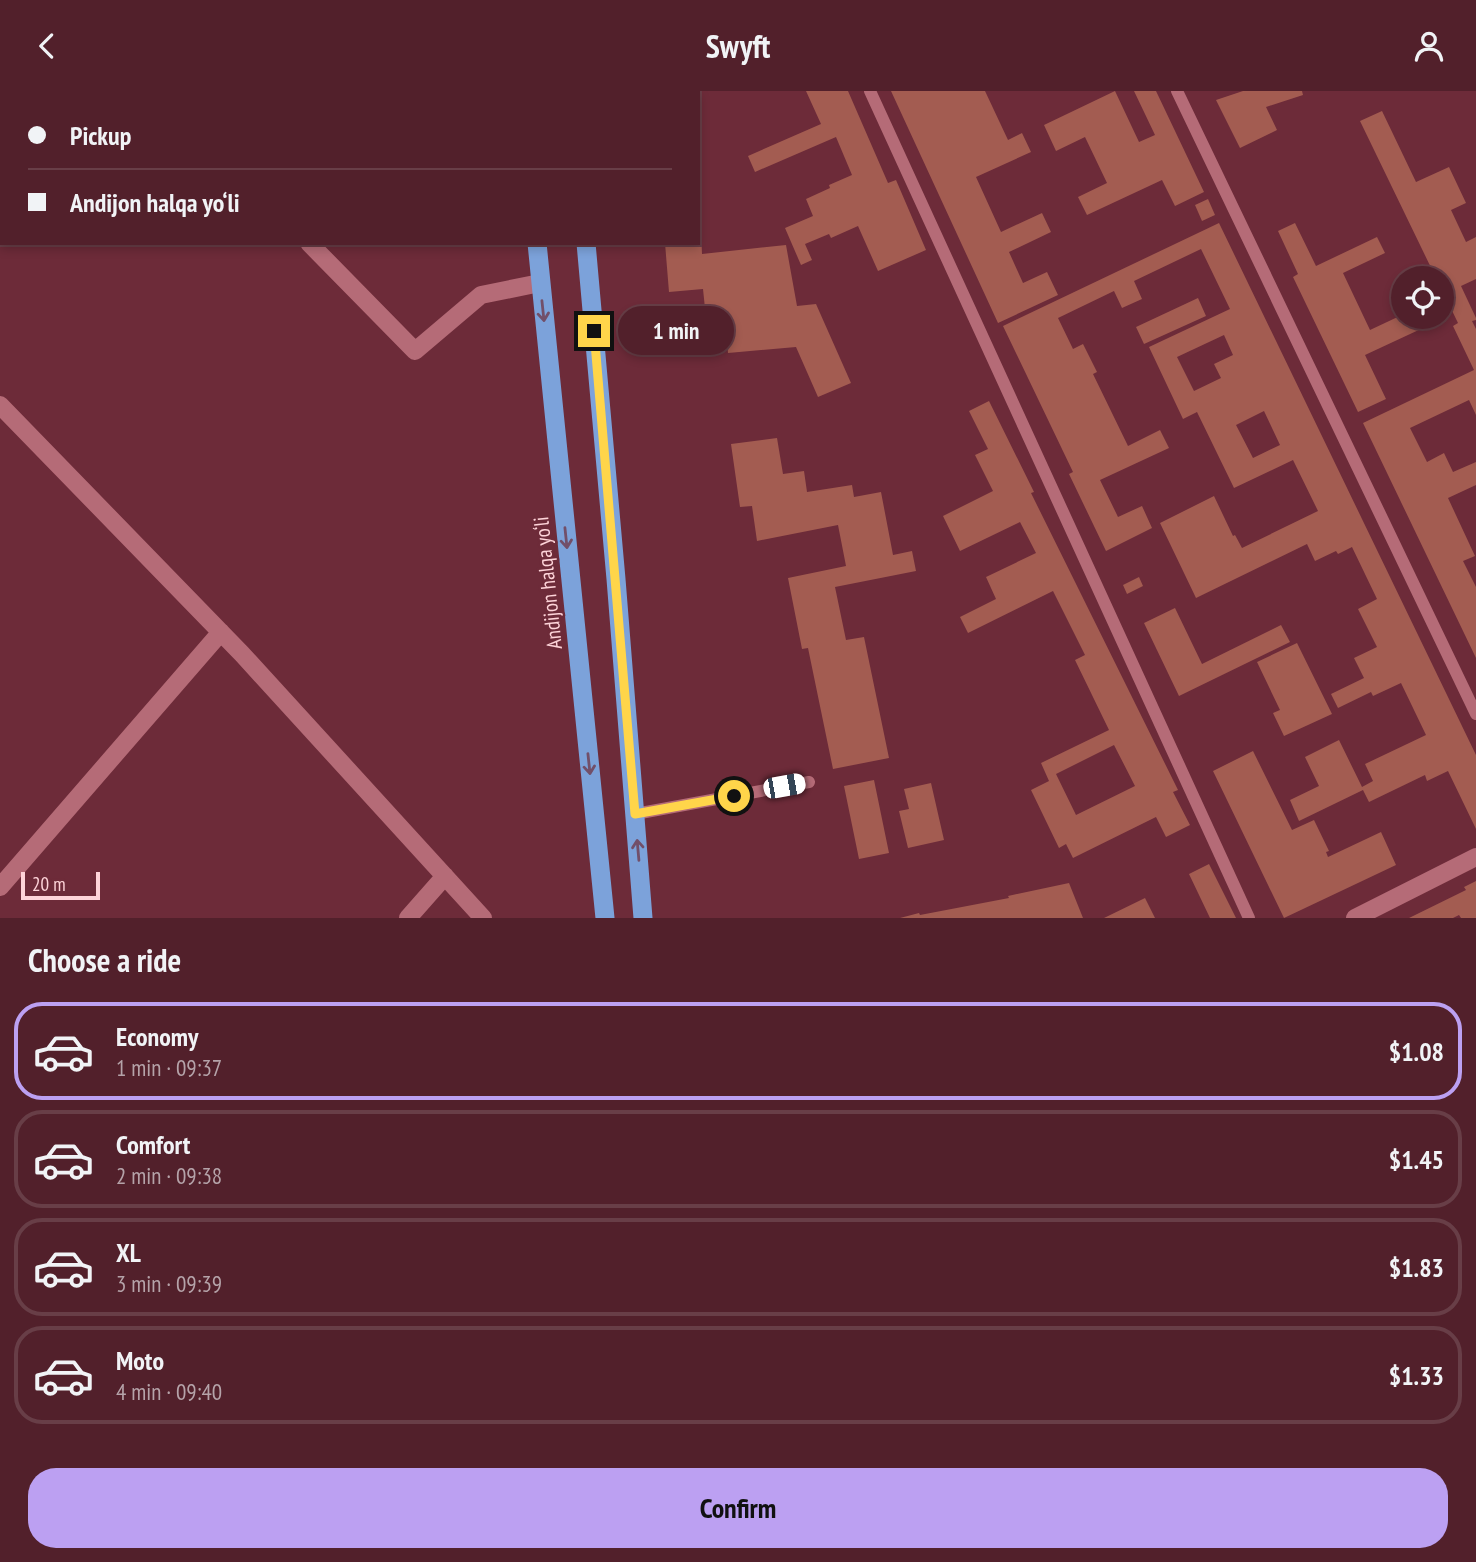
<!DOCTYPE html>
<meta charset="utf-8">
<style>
:root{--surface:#52202b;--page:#5c2d37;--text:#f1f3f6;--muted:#b5a3a9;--line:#683e47;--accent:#bca0f2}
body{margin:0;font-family:"PT Sans Narrow",sans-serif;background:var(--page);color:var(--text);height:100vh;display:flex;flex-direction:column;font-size:26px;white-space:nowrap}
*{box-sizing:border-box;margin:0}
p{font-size:23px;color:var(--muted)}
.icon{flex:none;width:38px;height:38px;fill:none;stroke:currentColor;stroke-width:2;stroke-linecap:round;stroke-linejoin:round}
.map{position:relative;height:827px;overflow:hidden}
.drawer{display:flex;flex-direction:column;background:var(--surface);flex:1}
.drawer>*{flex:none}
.top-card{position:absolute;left:0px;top:0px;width:700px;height:154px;box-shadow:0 4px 10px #0003,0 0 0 2px var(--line);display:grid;align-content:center;height:154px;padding:0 28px;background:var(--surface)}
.tools{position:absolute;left:1391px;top:175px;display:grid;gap:14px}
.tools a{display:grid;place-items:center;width:63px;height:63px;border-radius:50%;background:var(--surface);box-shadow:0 4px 10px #0003,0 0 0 2px var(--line);font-size:35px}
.scale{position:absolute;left:21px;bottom:18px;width:79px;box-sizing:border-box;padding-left:7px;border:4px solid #fed4d9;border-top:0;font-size:19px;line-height:24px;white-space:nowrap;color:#fed4d9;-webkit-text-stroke:5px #6d2b39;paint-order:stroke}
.end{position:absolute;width:32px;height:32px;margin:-16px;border:9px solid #ffd54a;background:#111;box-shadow:0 0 0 4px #111}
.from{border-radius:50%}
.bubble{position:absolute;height:49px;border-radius:24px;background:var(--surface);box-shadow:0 4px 10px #0003,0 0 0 2px var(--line);font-size:23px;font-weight:600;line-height:49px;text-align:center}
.car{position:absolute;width:21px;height:42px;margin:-21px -10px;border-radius:9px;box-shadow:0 0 5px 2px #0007;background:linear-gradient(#fff 24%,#345 0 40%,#fff 0 76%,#345 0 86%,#fff 0)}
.top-card b{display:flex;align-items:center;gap:24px;height:66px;font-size:26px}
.top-card b+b{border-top:2px solid var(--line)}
.top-card i{width:18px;height:18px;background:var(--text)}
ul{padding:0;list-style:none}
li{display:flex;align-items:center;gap:21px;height:98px;margin:0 14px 10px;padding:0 14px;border:4px solid var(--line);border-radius:28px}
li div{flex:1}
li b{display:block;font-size:26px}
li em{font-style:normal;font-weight:600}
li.current{border-color:var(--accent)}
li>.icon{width:63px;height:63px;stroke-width:1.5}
h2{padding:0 28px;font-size:32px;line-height:84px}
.cta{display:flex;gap:14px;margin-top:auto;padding:14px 28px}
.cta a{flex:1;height:80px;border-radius:28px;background:var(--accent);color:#111;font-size:28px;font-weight:600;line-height:80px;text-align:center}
header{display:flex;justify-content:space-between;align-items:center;height:91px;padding:0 28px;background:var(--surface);font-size:32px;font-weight:600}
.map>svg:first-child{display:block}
.building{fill:#a35c51;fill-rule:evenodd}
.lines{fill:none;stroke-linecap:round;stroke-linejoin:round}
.service{stroke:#b56b77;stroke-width:12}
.minor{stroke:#b56b77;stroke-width:18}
.tertiary{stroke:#b56b77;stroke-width:18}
.trunk{stroke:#7ca2da;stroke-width:19}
.oneway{stroke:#724f69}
.route{stroke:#ffd54a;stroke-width:9}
.labels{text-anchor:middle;stroke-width:5;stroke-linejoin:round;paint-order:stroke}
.street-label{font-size:21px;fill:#fed4d9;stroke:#6d2b39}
</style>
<header><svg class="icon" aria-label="back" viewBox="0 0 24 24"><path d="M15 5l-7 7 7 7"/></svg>Swyft<svg class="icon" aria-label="person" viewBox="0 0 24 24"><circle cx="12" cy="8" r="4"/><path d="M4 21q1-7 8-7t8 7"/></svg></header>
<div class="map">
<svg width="1476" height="827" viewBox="0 0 1476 827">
<rect width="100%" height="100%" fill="#6d2b39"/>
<path class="building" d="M806,0h42l40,92 8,-3 30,70 -48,21 -20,-45 -27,12 -2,-4 -24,10 7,16 -11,5 -16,-37 28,-12 -7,-17 24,-11 -1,-3 23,-10 -16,-38 -81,35 -7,-16 73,-32z
M891,0h94l23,49 14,-7 9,19 -55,25 25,55 41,-19 9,19 -42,20 14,31 24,-11 11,23 -60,28z
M1115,0l24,51 16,-7 -21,-44h22l48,101 -29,14 -13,-26 -75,35 -9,-18 29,-14 -22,-46 -29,14 -12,-26z
M1243,0h59l1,4 -37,12 11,23 -37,18 -24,-48z
M1382,20l34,71 33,-15 17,36 -15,7 15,32 10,-5v42l-15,7 15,32v2l-4,1 4,8v86l-7,-15 -59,28 17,34 17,-9 9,19 23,-10v23l-28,13 27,58 -12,5 13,26v71l-113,-235 111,-53 -21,-44 5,-3 -16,-33v-12h-6l-76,-157z
M1208,108l7,16 -13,6 -7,-16z
M698,116h2l2,47 84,-9 11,61 19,-2 35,79 -33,14 -22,-50 -68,6 -3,-37 -19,2 -3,-29 -34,3 -4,-49h33z
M1219,132l257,532v74l-28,-58 -21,10 -2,-6 -56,27 -6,-12 -64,31 -9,-21 29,-14 -14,-29 34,-17 23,47 11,-6 -8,-17 61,-29 -25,-52 -28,13 -2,-4 -33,16 -7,-14 33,-16 -10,-20 23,-11 -19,-38 19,-10 -25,-52 -14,7 -2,-3 -21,10 -8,-17 -111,54 -36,-75 54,-27 19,40 2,-1 7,13 76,-37 -25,-51 -59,28 -37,-76 -14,7 -34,-72 81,-38 -29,-60 -67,32 8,18 -20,9 -8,-17 -56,27 15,31 10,-5 14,28 -4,2 35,72 32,-16 9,18 -69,32 18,37 24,-11 10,22 -46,23 -37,-77 4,-2 -70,-146zM1224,244l9,20 -19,9 7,14 -27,13 -17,-34zM1264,320l16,34 -27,13 -17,-33z
M1295,132l21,43 61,-29 8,16 -42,20 27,57 34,-16v3h26l-10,5 3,6 -58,27 21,44 -28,13 -65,-135 5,-3 -20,-43z
M1198,207l8,18 -62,28 -8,-17z
M989,310l45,91 -3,1 147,297 -5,2 17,33 -24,12 -10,-20 -83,41 -7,-14 -7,4 -28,-58 18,-9 -8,-18 68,-33 -34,-70 10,-5 -32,-64 -85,42 -8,-16 36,-18 -10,-22 50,-24 -16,-31 -60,29 -17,-35 50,-25 -18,-36 13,-6 -19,-38zM1114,654l21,41 -59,29 -20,-41z
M777,347l6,36 21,-3 3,21 45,-7 2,12 27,-5 12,63 19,-4 4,20 -81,16 11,53 18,-3 25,121 -56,11 -25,-121 -6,1 -14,-71 58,-12 -8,-41 -81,16 -5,-35 -12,1 -9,-63z
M1139,486l4,9 -16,8 -4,-9z
M1175,517l27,56 79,-39 9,17 -111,54 -35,-73z
M1297,552l35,71 -48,22 -11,-23 7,-3 -23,-48z
M1253,660l39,79 22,-10 15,31 -3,1 2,5 53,-25 15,33 -112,53 -71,-147z
M874,689l15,73 -30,6 -15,-73z
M931,692l13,57 -36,8 -9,-37 10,-2 -5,-20z
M1209,773l27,54h-26l-21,-44z
M1476,790v37h-15l-2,-3 -6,3h-44l57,-28 -2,-3z
M1069,792l14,35h-183l19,-5 1,2 89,-17 -1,-2z
M1145,807l10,20h-51z"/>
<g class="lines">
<path class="service" d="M870,0l379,827
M1177,0l299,623
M635,723l174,-32"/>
<path class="minor" d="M160,0l2,2
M309,152l106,108 66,-56 59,-12
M0,314l242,249 241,264
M0,796l221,-255
M408,827l37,-42"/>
<path class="tertiary" d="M1355,827l121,-61"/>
<path class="trunk" d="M523,0v2
M573,0v2
M537,152l68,675
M586,152l30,336 27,339"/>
</g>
<defs><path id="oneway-shaft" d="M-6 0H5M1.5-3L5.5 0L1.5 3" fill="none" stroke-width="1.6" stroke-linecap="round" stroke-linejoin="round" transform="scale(1.75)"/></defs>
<g class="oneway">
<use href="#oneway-shaft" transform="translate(543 220) rotate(84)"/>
<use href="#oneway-shaft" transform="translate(566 447) rotate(84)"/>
<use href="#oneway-shaft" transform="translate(589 673) rotate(84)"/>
<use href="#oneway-shaft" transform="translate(638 759) rotate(-95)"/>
</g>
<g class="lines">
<path class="route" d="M594,240l41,483 99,-18"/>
</g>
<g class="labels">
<g class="street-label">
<text transform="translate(548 492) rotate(-96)" y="7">Andijon halqa yo‘li</text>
</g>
</g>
</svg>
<div class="tools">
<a><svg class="icon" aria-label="locate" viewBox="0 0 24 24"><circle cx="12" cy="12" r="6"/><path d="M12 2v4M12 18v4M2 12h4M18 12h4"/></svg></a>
</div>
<div class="scale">20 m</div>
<i class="end from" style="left:734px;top:705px"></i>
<i class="end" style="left:594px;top:240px"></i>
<div class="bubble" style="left:618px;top:215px;width:116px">1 min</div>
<i class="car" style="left:784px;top:695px;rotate:80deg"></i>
<div class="top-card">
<b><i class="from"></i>Pickup</b>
<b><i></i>Andijon halqa yo‘li</b>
</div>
</div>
<section class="drawer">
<h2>Choose a ride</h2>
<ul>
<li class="current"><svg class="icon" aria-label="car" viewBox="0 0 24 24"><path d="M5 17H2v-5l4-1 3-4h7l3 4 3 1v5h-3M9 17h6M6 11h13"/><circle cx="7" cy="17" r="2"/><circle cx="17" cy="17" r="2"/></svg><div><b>Economy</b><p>1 min · 09:37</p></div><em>$1.08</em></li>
<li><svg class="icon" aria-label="car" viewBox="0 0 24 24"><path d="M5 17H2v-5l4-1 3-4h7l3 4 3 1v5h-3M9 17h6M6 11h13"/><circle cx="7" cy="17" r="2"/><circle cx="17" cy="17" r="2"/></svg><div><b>Comfort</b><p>2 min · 09:38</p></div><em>$1.45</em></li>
<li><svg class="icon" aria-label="car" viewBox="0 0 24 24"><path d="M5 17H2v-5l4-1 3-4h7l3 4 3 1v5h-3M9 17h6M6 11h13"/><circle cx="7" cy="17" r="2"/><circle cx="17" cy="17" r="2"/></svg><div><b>XL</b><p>3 min · 09:39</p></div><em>$1.83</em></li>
<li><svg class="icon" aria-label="car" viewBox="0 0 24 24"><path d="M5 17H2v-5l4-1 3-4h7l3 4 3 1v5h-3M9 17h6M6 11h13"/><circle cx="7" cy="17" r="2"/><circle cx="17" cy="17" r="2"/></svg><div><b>Moto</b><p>4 min · 09:40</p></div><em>$1.33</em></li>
</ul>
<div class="cta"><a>Confirm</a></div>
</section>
